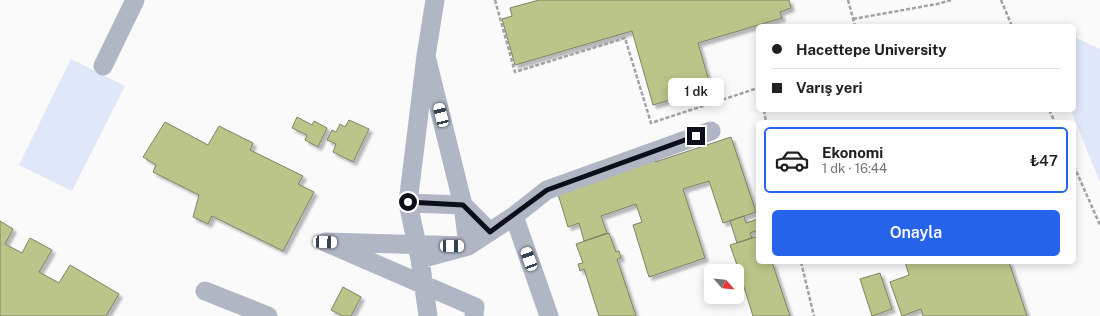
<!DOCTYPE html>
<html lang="tr">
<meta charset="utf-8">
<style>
:root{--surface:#fff;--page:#f6f6f6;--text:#202124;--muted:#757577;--line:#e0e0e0;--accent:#2563eb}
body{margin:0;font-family:"Public Sans",sans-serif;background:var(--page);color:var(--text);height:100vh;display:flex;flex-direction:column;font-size:15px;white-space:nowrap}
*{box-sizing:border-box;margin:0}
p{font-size:13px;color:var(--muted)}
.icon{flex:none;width:22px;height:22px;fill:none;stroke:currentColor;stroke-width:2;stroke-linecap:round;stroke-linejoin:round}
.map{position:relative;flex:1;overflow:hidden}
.details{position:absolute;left:756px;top:120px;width:320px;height:144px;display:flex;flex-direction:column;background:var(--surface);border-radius:6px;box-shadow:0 2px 10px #0003}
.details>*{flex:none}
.top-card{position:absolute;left:756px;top:24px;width:320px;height:88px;border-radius:6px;box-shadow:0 2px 10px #0003;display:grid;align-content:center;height:88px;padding:0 16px;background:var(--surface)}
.needle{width:26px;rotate:117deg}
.fabs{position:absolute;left:704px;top:264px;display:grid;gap:8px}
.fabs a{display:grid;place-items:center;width:40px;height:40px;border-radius:6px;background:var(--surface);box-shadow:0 2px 10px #0003;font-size:20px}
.end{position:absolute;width:18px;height:18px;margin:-9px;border:5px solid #0b0f19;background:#fff;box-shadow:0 0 0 2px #fff}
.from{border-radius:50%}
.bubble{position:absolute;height:28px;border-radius:6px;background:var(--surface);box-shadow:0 2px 10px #0003;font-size:13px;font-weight:600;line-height:28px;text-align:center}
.car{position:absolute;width:12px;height:24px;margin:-12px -6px;border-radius:5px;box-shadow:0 0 3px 1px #0007;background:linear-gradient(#fff 24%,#345 0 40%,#fff 0 76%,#345 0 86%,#fff 0)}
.top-card b{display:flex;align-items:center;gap:14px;height:38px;font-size:15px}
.top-card b+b{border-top:1px solid var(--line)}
.top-card i{width:10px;height:10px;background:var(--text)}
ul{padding:7px 0 0;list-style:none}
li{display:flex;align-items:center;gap:12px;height:66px;margin:0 8px 6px;padding:0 8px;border:2px solid transparent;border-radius:6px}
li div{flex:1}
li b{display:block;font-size:15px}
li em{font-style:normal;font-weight:600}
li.on{border-color:var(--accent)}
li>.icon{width:36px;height:36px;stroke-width:1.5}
.action{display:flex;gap:8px;margin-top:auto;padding:8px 16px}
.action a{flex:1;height:46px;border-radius:6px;background:var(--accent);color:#fff;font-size:16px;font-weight:600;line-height:46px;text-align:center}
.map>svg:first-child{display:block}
.green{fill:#dfe7f9}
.building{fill:#bbc589;stroke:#7e8364;filter:url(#shadow)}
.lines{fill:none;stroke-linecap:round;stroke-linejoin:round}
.path{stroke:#a0a2a6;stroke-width:2.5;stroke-dasharray:4 2;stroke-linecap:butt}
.street{stroke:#b0b6c4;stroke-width:19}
.route{stroke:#0b0f19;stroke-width:5}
</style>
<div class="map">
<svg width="1100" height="316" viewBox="0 0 1100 316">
<defs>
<filter id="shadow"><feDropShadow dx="3.5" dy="3.5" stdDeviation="1" flood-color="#0004"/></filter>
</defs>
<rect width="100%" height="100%" fill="#fafafa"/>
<path class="green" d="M1074,37l26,12v134l-29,-73h3z
M71,59l54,27 -53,105 -53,-26z"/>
<path class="building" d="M539,0h250l2,8 -11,4 2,6 -84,25 13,45 -58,17 -21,-74 -117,34 -13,-46 10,-3 -2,-8z
M297,117l15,8 2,-4 13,7 -9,19 -13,-7 2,-5 -15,-7z
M349,120l20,9 -16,33 -20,-10 3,-8 -9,-4 5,-10 4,2 4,-8 5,3z
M165,122l43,23 11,-19 34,17 -3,7 53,26 -5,8 16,8 -31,59 -71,-35 -4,8 -15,-7 6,-22 -46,-23 3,-7 -13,-8z
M731,137l25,75 -33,11 -14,-42 -26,8 22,69 -56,19 -16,-52 9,-3 -6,-18 -35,12 6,17 -23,8 -5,-18 -11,4 -10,-33 95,-39 2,7z
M744,216l2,7 12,-4v11l-8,3 2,5 -15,5 -7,-22z
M0,221l13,8 -8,15 17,9 8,-15 22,12 -13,22 20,11 11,-18 49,29 -13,22h-106z
M609,233l7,19 3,-1 2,7 -4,1 19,57h-37l-15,-47 -4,2 -2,-7 5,-1 -7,-19z
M758,236v26h14l18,54h-37l-14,-45h-4l-2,-5 4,-1 -7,-20z
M905,262h104l18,54h-104l-2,-7 -19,7 -12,-34 19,-7z
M880,273l12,36 -20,7 -12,-37z
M343,287l18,10 -10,19h-8l-12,-6z"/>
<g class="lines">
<path class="path" d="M495,0l20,72 110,-34 26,85 107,-35
M848,0l7,26
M1001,0l11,26
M853,19l84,-15 14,-4
M764,110l2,12
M1049,110l6,12
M1074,166l26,59
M801,262l13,54"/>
<path class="street" d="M426,56l37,149 5,41 -143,-4 150,65 -1,9
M103,66l32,-66
M408,203l55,2 27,27
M514,216l35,100
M420,259l48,-13 46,-30 33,-26 164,-59
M205,291l63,25
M428,316l-8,-57 -12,-56 18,-147 9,-56"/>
</g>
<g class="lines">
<path class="route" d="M408,202l55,3 27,27 57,-42 149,-54"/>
</g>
</svg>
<div class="fabs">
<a><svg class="needle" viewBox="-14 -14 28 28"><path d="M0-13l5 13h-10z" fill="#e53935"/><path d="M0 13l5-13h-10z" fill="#757577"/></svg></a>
</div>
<i class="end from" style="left:408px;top:202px"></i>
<i class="end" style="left:696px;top:136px"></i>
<div class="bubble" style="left:668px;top:78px;width:56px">1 dk</div>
<i class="car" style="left:441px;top:115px;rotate:346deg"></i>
<i class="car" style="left:325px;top:242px;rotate:92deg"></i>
<i class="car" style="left:452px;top:246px;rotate:91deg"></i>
<i class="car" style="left:529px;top:259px;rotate:340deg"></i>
<div class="top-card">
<b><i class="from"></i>Hacettepe University</b>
<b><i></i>Varış yeri</b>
</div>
<section class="details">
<ul>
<li class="on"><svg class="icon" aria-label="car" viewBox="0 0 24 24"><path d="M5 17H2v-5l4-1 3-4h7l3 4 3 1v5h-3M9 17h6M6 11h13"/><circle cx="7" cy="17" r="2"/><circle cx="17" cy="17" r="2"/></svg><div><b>Ekonomi</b><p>1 dk · 16:44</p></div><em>₺47</em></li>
</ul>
<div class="action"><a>Onayla</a></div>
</section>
</div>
